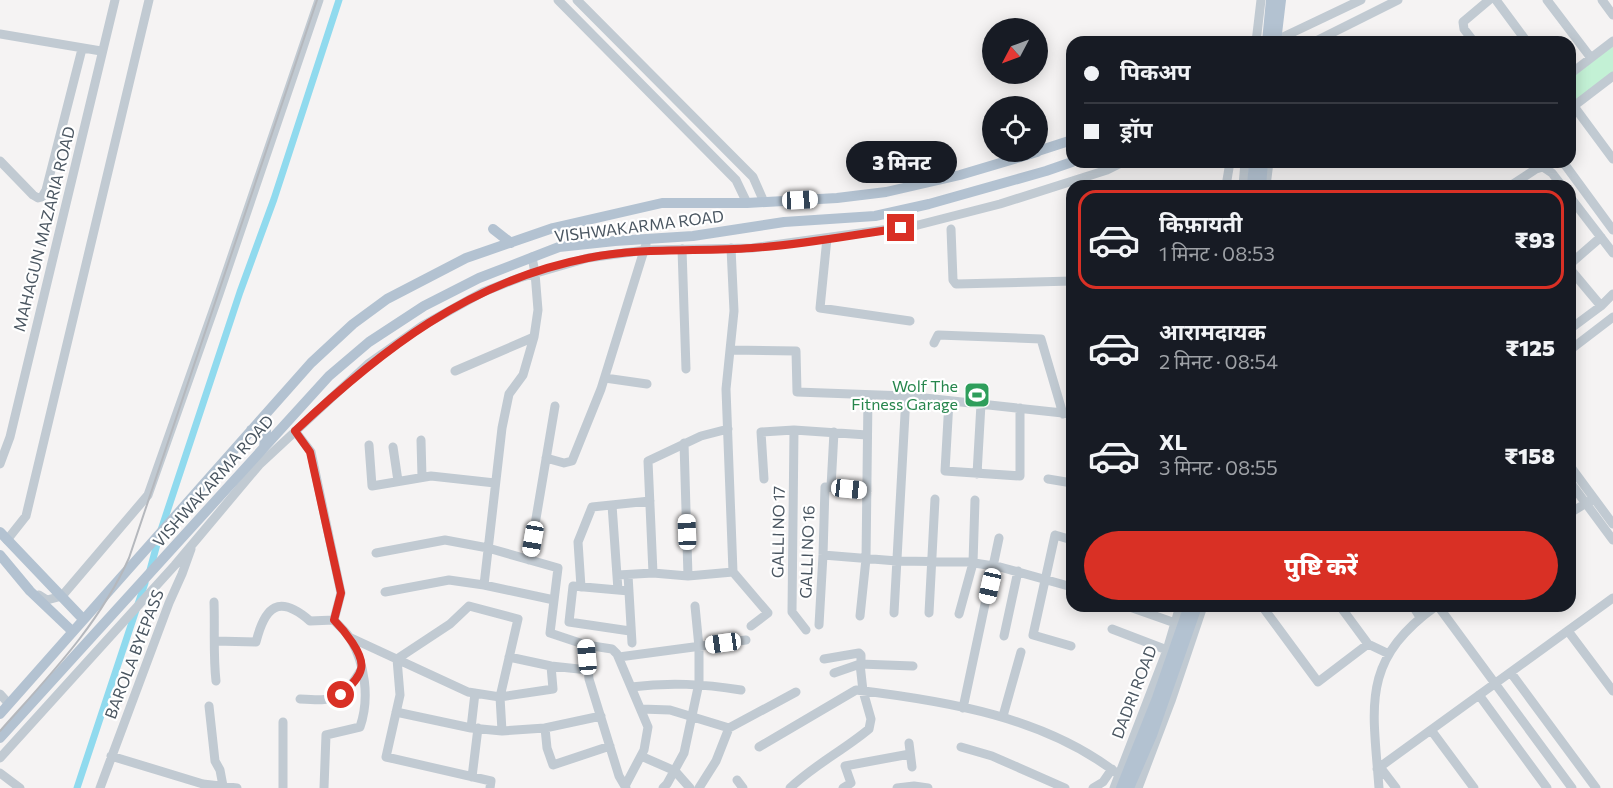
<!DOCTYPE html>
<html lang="hi">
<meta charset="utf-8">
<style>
:root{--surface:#171b24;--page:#20242c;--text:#f1f3f6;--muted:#9ea1a6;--line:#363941;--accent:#d93025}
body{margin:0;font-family:Commissioner,"Noto Sans Devanagari",sans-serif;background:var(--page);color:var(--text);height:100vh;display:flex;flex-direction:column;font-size:22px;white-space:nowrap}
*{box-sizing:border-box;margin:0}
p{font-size:20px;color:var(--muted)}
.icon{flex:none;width:33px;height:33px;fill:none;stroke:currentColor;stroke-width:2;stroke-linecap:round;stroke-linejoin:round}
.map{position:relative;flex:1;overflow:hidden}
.side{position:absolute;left:1066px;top:180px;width:510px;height:432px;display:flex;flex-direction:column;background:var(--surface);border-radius:18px;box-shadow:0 3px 15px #0003}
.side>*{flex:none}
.hud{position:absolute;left:1066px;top:36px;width:510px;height:132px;border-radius:18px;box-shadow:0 3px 15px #0003;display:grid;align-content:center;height:132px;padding:0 18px;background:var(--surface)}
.needle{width:39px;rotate:229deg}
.fabs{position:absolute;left:982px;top:18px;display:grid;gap:12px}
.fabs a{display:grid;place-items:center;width:66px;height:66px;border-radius:50%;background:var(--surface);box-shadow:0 3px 15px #0003;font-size:30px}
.end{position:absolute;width:27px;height:27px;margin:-14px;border:8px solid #d93025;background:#fff;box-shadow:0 0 0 3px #fff}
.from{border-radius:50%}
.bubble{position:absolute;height:42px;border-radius:21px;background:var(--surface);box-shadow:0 3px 15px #0003;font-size:20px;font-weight:800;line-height:42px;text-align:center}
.car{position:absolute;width:18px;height:36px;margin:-18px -9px;border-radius:8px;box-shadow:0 0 4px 2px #0007;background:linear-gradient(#fff 24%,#345 0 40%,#fff 0 76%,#345 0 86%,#fff 0)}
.hud b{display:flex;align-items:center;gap:21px;height:57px;font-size:22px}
.hud b+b{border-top:2px solid var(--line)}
.hud i{width:15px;height:15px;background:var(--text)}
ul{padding:10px 0 0;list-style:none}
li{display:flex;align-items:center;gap:18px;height:99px;margin:0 12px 9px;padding:0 6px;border:3px solid transparent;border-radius:18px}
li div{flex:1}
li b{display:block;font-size:22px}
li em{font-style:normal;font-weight:800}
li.current{border-color:var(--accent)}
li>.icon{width:54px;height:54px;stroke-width:1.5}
.button{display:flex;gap:12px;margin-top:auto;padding:12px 18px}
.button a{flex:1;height:69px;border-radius:36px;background:var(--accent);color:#fff;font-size:24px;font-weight:800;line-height:69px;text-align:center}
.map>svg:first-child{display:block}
.green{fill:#c3f1d5}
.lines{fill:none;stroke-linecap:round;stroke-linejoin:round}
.canal{stroke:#90daee;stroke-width:7}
.minor{stroke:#c1cad2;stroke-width:9}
.major{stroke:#b3c2d1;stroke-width:10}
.rail{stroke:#b5b8bd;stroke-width:2}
.route{stroke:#d93025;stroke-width:8}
.labels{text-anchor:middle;stroke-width:4.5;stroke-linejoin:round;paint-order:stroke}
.street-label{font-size:16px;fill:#4a5661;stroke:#fff}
.leisure-label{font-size:16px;fill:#27864d;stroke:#fff;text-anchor:end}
</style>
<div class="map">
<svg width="1613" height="788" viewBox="0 0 1613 788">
<rect width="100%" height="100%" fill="#f5f3f3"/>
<path class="green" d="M1613,46v26l-37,28 -5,-7v-15z"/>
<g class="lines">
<path class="canal" d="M150,570l10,-37 80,-241 34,-93 65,-199
M77,788l68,-205"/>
<path class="minor" d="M558,0l178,180 11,23
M577,0l176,177 11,25
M1496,0l31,42
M1547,0l44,58
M1602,0l11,15
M0,34l101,17
M1281,38l80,-38
M1256,42l5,-42
M1314,42l84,-42
M1474,42l-10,-13 -1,-7 26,-22
M1570,74l43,-33
M1570,101l43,58
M1570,109l43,-33
M0,161l33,34 5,3 4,-1 4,-7 36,-141
M1563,162l50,68
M1226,186l4,-24
M1243,186l2,-24
M1266,186l3,-24
M1510,186l26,-17 7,-2 9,6 10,13
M1570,197l43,56
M951,229l2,51 3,4 116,-3
M827,238l-7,70 90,13
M731,248l3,63 -8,78 7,183 35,41 -17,13
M682,249l4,120
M1570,264l31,-27
M1570,269l31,37
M1570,329l31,-23 12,-12
M934,343l4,-8 103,4 22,75
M730,350l66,1 1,41 109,4 166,18
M1570,350l43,-33
M455,371l79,-34
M605,378l42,6
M949,401l-4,70 75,5v-68
M794,430l-2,182 14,18
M295,431l16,21 30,141 -7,27
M421,440l1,37
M684,443l4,133
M369,445l3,41 59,-10 64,7
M393,447l5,34
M546,458l18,5 8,-2 29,-72 45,-145
M0,464l10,-27 105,-437
M1570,466l43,58
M977,474l4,-70
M764,479l-3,-47 33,-2 73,5
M1048,479l24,4
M1570,482l43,58
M831,487l3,-55
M612,505l6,85
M1570,513l21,-13
M7,540l19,-24 123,-516
M376,553l69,-13 43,8 70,20 -8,65 36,12 3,34 30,97 7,12
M823,555l74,6 71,1 32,5 72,20
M529,560l26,-154
M653,573l-5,-112 53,-25 27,-7
M618,575l35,-2 35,3 45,-4
M628,575l4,68
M484,585l18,-157 7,-34 14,-19 11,-38 4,-27 -3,-37 -3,-16
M581,587l-3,-45 14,-35 58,-6
M629,591l-56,-5 -4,36 61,9
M385,592l64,-12 35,5 70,15
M39,595l8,5 15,-4 86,-101 71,-201 100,-294
M214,602c1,26 -1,53 2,79
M1127,606l51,18
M1262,606l56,76 50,-38
M1340,606l28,38 21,10
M1413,606l7,11
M1438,606l134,182
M894,613l12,-217
M929,613l6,-114
M959,614l14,-51 2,-63
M860,616l6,-57 2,-163
M819,625l4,-70 2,-68 42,4
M1112,629l55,21
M1568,631l45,60
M1004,636l14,-65
M349,637l119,55 32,5 53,-8 -2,-23
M215,641l41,1c9,-36 23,-48 54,-21l24,-1c5,6 12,12 16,18 15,26 20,60 10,89l-34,8 -2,53
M586,645l26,4 5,5 31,73 -4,23 -19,36
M1071,646l-38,-11 22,-100 17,5
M509,657l42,9 37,4
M619,657l127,-17
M824,659l35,-6 2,2v9
M834,673l26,-9 53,2
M1511,673l85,115
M631,687c39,-5 72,-3 110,3
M475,693l-4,35 31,3
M0,694l9,10
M1479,695l68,93
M300,699c35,2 43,2 62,-31
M209,706l6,55 5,9 3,16
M963,708l36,-170
M641,709l29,1 59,18 67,-36
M396,712l75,16
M601,716l-56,12 2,20 6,17 57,-19
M1003,716l18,-64
M1431,730l43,58
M909,743l3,24
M759,747l97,-57c91,11 190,27 263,85
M961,747l31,9 73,32
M111,756l92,28 34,4
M641,756l34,15 15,17
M0,758l175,-193 84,-100 109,-101 54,-38 61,-34 36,-14 69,-20 58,-8 106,-2 166,-23 82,-21 107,-34 16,-8
M1380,767l16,21
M1377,769l236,-171
M0,773l20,15
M472,777l6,-49
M737,780l6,8
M100,788l69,-185 13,-29 9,-25
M283,788v-66
M490,788l1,-7 -105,-24 14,-62 -3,-36 53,-35 19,-18 49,13 -18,78 2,34 43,-3
M663,788l4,-4 17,-31 15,-70v-36l-4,-41
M699,788l17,-27 13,-33
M790,788c24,-23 54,-38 79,-59l2,-10 -8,-28 -3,-27
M843,788l8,-5 -6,-17 65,-12
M897,788l17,-2 14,2
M1093,788l10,-6 9,-13
M1114,788l53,-138 13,-44
M1138,788l33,-87 32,-95
M1379,788c-6,-82 -19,-127 57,-182"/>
<path class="major" d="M1267,42l4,-42
M1276,42l5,-42
M1038,151l34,-11
M1252,186l2,-24
M1261,186l2,-24
M493,229l18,14
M251,430l8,-3 7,4 -2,16
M0,532l83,87
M0,555l30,36 42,40
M0,714l311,-351 42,-39 34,-25 79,-41 87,-30 109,-25h85l90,-5 49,-6 74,-17 77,-23
M0,738l329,-362 40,-34 55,-36 55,-28 80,-31 56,-6 78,-5 91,-14 91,-6 54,-12 117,-33 26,-9
M1121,788l36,-90 32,-92
M1129,788l23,-53 45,-129"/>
<path class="rail" d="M0,731c48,-54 99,-106 129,-173l188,-558"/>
</g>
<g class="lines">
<path class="route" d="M341,695c7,-7 18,-16 20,-26 4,-14 -18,-40 -27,-49l7,-27 -31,-141 -15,-21c86,-81 174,-150 293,-173 55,-11 109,-6 164,-10 49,-3 100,-13 149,-20"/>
</g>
<defs>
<g id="stadium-square" transform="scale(1.35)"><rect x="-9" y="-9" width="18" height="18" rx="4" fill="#2e9e5b" stroke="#fff"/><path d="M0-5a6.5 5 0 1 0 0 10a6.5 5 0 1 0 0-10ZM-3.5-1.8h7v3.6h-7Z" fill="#fff"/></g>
</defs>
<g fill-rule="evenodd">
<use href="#stadium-square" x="977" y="395"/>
</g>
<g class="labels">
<g class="street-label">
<text transform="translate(639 226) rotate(-7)" y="6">VISHWAKARMA ROAD</text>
<text transform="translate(44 229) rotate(-76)" y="6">MAHAGUN MAZARIA ROAD</text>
<text transform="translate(213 481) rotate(-48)" y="6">VISHWAKARMA ROAD</text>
<text transform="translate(778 532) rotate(-89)" y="6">GALLI NO 17</text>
<text transform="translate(807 552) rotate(-88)" y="6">GALLI NO 16</text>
<text transform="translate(134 654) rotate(-69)" y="6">BAROLA BYEPASS</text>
<text transform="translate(1134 692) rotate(-69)" y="6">DADRI ROAD</text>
</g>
<g class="leisure-label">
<text x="958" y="392">Wolf The<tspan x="958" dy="18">Fitness Garage</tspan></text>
</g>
</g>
</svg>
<div class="fabs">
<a><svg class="needle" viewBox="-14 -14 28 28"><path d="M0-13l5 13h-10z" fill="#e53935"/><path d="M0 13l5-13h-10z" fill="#9ea1a6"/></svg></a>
<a><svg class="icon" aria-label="locate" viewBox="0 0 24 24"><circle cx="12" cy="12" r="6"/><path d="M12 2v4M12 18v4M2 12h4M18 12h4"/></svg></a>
</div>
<i class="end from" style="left:341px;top:695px"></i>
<i class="end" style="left:901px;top:228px"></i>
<div class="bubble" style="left:846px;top:141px;width:111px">3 मिनट</div>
<i class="car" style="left:800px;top:200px;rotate:87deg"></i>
<i class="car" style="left:849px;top:489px;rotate:96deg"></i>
<i class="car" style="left:687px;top:532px;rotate:358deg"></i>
<i class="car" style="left:533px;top:539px;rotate:190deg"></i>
<i class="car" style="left:990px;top:586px;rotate:193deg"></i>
<i class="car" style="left:723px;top:643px;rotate:262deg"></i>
<i class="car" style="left:587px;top:657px;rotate:355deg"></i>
<div class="hud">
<b><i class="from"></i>पिकअप</b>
<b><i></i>ड्रॉप</b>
</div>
<section class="side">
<ul>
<li class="current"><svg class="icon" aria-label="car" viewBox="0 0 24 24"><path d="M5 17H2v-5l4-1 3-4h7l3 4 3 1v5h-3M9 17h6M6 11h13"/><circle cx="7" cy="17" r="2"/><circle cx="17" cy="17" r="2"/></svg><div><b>किफ़ायती</b><p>1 मिनट · 08:53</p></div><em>₹93</em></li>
<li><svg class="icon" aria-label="car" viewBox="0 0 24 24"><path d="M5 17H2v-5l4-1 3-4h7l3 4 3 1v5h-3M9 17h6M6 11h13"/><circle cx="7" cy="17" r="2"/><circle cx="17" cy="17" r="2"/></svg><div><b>आरामदायक</b><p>2 मिनट · 08:54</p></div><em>₹125</em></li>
<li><svg class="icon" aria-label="car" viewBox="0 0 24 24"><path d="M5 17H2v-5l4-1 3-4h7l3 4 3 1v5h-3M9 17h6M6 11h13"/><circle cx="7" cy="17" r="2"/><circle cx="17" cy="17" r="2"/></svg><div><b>XL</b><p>3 मिनट · 08:55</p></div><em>₹158</em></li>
</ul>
<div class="button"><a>पुष्टि करें</a></div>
</section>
</div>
